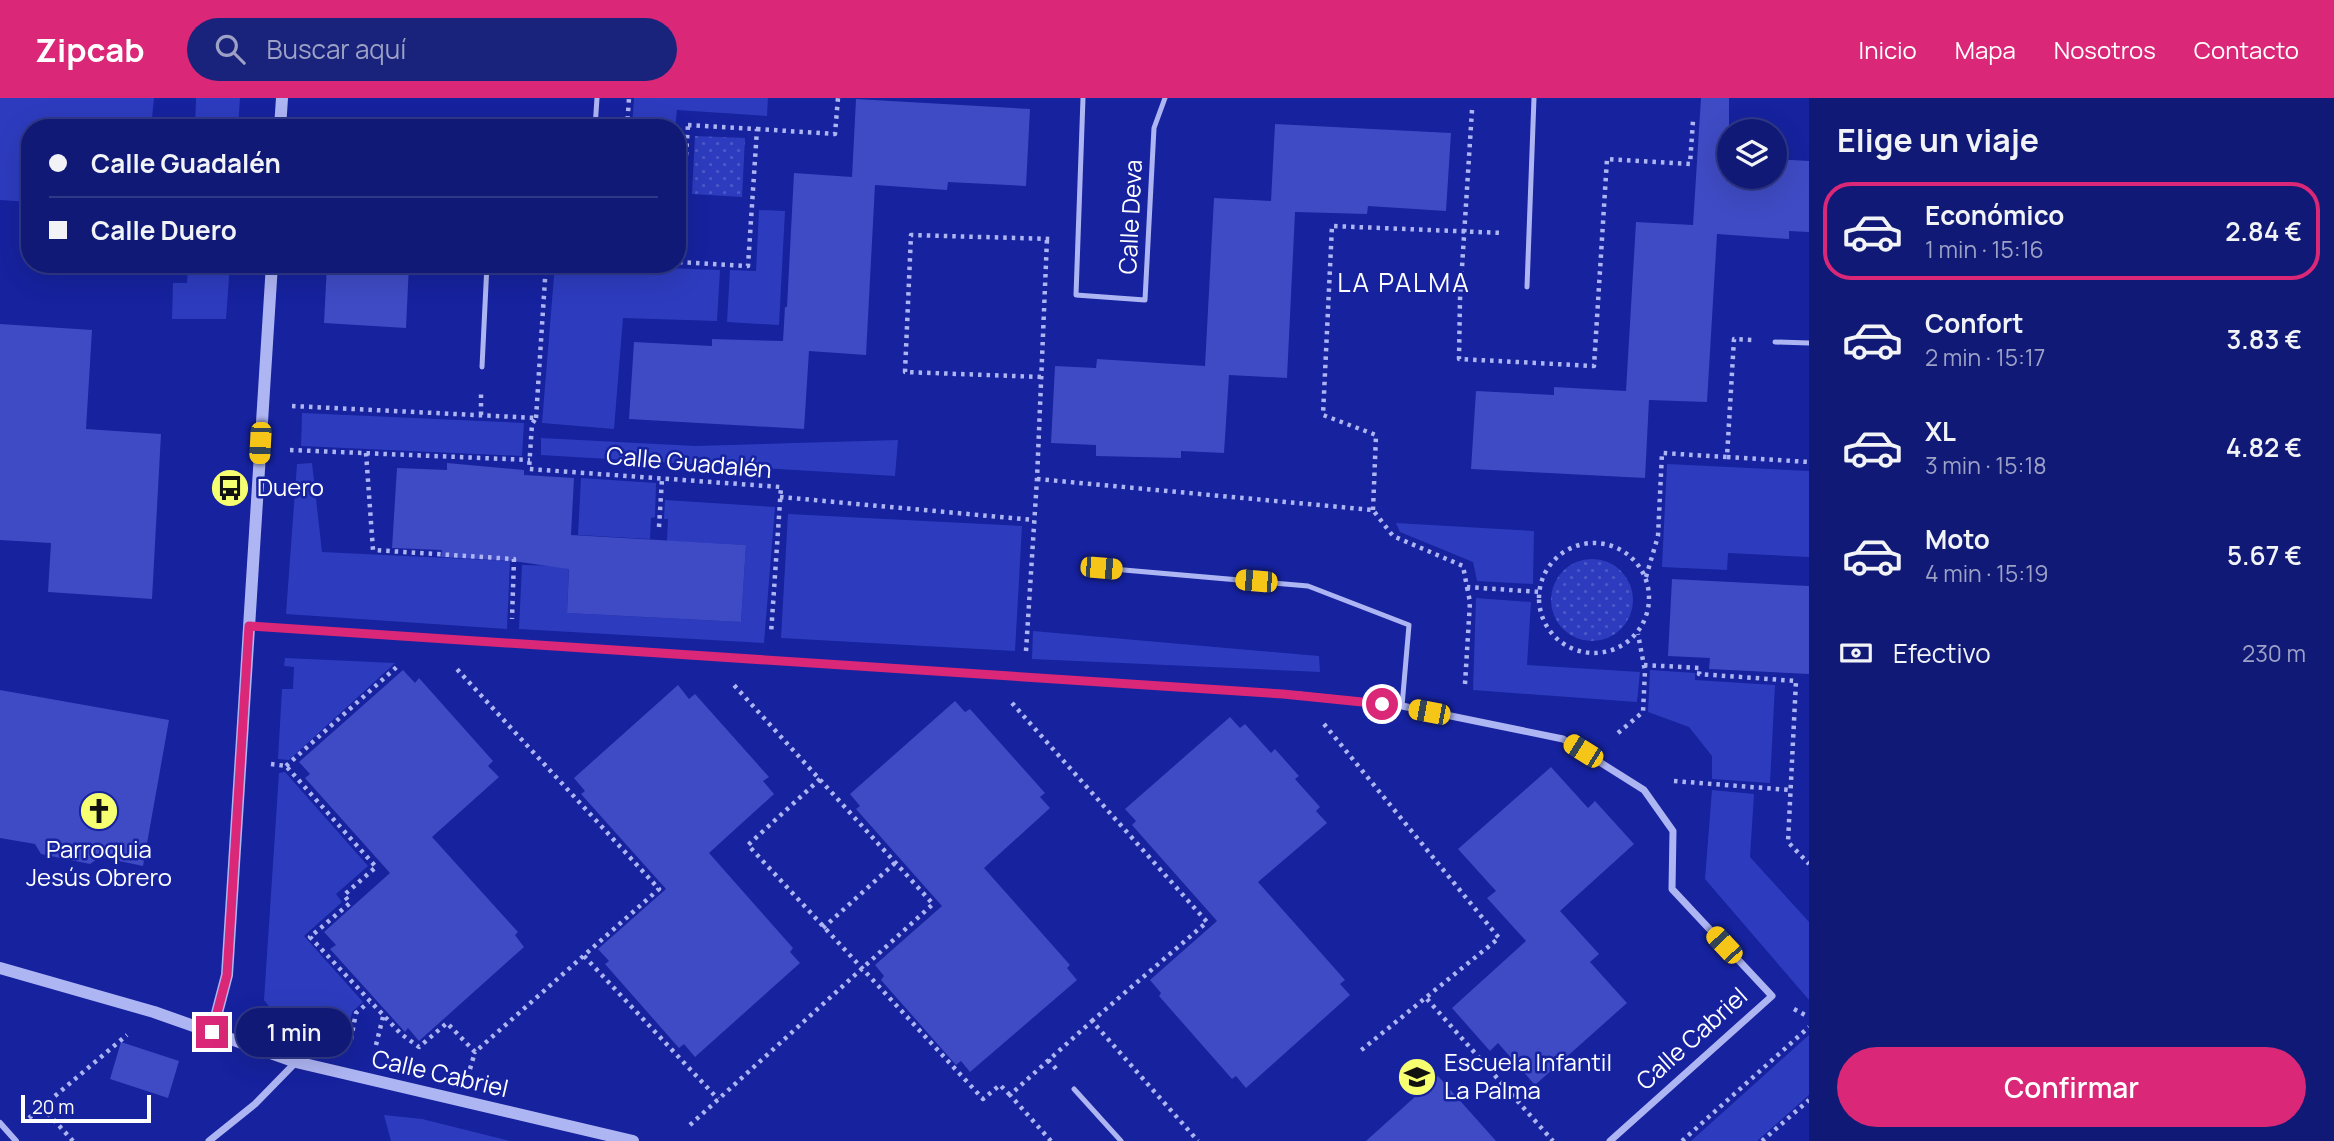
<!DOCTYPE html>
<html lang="es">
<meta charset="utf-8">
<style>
:root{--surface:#101a76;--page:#19237b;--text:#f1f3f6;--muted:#9ca1c5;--line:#303888;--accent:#db2777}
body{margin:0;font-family:Manrope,sans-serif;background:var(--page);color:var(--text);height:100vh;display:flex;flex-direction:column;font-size:26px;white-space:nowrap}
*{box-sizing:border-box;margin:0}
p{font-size:23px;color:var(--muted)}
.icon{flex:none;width:38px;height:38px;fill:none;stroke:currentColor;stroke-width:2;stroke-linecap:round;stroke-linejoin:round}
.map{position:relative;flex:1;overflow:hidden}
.panel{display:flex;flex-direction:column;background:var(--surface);width:525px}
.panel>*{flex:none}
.guide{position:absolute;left:21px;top:21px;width:665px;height:154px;border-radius:28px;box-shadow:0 7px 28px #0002,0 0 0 2px var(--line);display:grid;align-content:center;height:154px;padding:0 28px;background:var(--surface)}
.fabs{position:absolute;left:1717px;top:21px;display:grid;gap:14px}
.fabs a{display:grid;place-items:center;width:70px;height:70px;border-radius:50%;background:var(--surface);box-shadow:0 7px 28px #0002,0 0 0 2px var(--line);font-size:35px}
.scale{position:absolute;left:21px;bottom:18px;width:130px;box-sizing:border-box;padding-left:7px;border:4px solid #fff;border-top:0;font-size:19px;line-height:24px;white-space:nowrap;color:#fff;-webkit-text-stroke:5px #16229e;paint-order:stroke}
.end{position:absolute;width:32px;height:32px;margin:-16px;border:9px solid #db2777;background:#fff;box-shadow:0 0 0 4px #fff}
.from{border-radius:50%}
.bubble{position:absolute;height:49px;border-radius:24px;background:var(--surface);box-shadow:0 7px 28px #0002,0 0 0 2px var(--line);font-size:23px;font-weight:600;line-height:49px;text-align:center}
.car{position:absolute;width:21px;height:42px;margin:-21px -10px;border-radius:9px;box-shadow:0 0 5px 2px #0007;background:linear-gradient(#f5c518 24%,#345 0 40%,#f5c518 0 76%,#345 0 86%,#f5c518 0)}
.guide b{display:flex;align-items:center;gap:24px;height:66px;font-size:26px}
.guide b+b{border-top:2px solid var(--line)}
.guide i{width:18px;height:18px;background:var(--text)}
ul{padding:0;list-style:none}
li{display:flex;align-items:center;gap:21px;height:98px;margin:0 14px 10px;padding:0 14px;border:4px solid transparent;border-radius:28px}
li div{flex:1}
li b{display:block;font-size:26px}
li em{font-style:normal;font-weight:600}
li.active{border-color:var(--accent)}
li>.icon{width:63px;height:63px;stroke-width:1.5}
h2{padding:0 28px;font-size:32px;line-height:84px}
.pay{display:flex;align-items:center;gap:18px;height:77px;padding:0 28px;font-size:26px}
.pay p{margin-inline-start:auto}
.button{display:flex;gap:14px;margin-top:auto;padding:14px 28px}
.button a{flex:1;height:80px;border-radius:42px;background:var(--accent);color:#fff;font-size:28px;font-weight:600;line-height:80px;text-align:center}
header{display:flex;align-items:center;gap:42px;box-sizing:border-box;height:98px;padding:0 35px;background:var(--accent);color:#fff}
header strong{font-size:33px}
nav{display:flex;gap:38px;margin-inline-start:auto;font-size:24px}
.search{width:490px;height:63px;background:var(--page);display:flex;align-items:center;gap:18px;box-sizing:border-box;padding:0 24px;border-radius:38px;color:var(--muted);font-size:26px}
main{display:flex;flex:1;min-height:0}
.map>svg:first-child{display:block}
.park{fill:url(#park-dots)}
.garden{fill:#2d3cbe}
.building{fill:#3f4bc4}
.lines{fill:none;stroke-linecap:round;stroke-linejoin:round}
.path{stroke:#aeb5f3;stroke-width:4.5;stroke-dasharray:3.5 5;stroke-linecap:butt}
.service{stroke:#aeb5f3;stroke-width:5}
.pedestrian{stroke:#aeb5f3;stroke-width:6}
.minor{stroke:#aeb5f3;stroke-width:7}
.tertiary{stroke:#aeb5f3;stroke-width:12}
.route{stroke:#db2777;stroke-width:9}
.labels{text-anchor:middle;stroke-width:5;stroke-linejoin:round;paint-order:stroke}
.street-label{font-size:24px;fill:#fff;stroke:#16229e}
.poi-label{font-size:24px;fill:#fff;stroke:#16229e;text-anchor:start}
.neighbourhood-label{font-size:26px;letter-spacing:2px;fill:#fff;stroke:#16229e}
</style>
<header>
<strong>Zipcab</strong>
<div class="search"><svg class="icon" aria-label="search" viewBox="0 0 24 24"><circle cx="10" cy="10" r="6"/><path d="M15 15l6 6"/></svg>Buscar aquí</div>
<nav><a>Inicio</a><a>Mapa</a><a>Nosotros</a><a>Contacto</a></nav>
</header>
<main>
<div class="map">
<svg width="1809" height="1043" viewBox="0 0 1809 1043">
<defs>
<pattern id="park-dots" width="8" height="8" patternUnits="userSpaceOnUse" patternTransform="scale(1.75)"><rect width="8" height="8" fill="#2d3cbe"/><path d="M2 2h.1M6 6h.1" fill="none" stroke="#4c59c8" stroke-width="1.8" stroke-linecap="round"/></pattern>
</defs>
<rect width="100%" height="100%" fill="#16229e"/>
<path class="park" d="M695,38l50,2 -3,59 -50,-3z
M1551 502a41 41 0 1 1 82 0a41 41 0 1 1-82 0Z"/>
<path class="garden" d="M0,0h154l-3,30h-121v74l-30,-2z
M196,0h44l-2,30h-43z
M634,0h134l-1,18 -90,-6 -2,18h-43z
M759,112l26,1 -6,114 -52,-3 3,-52 26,1z
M188,166h42l-4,55h-54l1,-36h14z
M555,166l165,6 -3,51 -94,-3 -9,111 -72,-6z
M302,315l222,10 -2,33 -221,-10z
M541,340l154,8 203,-6 -3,36 -354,-21z
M312,365l10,89 188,9 -3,68 -221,-15 11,-150z
M1667,366l142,7v86l-81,-4 -1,17 -65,-3z
M581,380l75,5 -1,34 -4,1 -1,21 -72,-4z
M665,402l110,7 -11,136 -245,-14 3,-64 47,1 -2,47 174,9 5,-77 -79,-4 1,-22h-4z
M788,416l234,12 -7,125 -234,-13z
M1396,425l138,8 -1,53 -56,-3 -4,-19 -73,-30z
M1476,500l55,4 -4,63 113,7 -3,30 -164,-12z
M1033,533l286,25 1,16 -288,-13z
M285,560l110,5 -106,97 -11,-1 4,-70h11l1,-22 -10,-1z
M1650,572l45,3v7l80,5 -5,98 -58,-4v-23l-23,-29 -41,-15z
M285,674l83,94 -32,28 6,8 -38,34 59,66 -11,10 -4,18 -73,-16 -11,-14 15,-227z
M1712,692l42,4 -4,63 59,65v78l-104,-121z
M1809,937v60l-52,46h-66z
M384,1017l38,4 88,22h-119z"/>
<path class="building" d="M1701,0h28v79h45v-18l35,2v71l-20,-1v8l-72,-5 -10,168 -58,-2 -4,78 -174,-9 5,-78 78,4v-8l72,4 10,-169 57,3z
M856,1l174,10 -4,77 -78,-4 -1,8 -72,-5 -9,170 -57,-4 -5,78 -175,-10 5,-77 78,4v-7l71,2 2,-34h2l7,-134 58,4z
M1275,26l176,9 -5,78 -78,-5 -1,8 -72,-2 -8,166 -58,-3 -5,78 -43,-2v7l-85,-2v-11l-45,-2 4,-77 41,2 1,-9 108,7 9,-168 57,3z
M327,166h82l-3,64 -82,-5z
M0,226l92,6 -6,99 75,5 -9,165 -104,-7 3,-49 -51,-3z
M447,365l77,7v5l50,3 -3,57 175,10 -5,77 -174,-9 2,-44 -56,-8 -72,-4 1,-7 -50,-2 5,-80 50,2z
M1672,481l137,7v88l-100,-5 1,-11 -42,-2z
M403,572l12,13 4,-5 74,83 -5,5 11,11 -67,60 86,95 -3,3 9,12 -105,94 -11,-13 -3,4 -75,-83 6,-4 -12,-13 66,-59 -85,-95 5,-4 -11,-12z
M678,587l11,14 6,-5 74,83 -6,4 11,13 -65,59 84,95 -3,4 10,11 -105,94 -11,-13 -5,4 -74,-84 4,-3 -11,-12 68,-60 -85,-95 4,-3 -11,-13z
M0,592l169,30 -26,146 -43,-9 -10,7 -49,-10 -6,-10 -35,-6z
M955,603l10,11 5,-3 75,84 -5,4 10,11 -66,60 86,97 -3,3 10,12 -107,92 -9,-11 -5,4 -75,-85 3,-4 -9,-11 67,-59 -86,-97 4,-3 -10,-12z
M1230,619l10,11 5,-4 26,29 4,-4 24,27 -4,3 25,28 -4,4 11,12 -69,59 87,98 -5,4 10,11 -104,93 -10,-12 -4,3 -73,-83 2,-3 -11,-13 67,-59 -85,-96 4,-4 -11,-12z
M1551,669l37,41 7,-7 39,43 -74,67 39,43 -9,8 37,41 -92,82 -37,-42 -8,8 -38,-43 74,-67 -39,-43 9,-7 -38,-42z
M121,944l58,19 -11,37 -58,-19z
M1438,978l58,65h-130z"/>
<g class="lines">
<path class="path" d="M1472,12l-12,189 -1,60 135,7 13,-207 83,5 3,-43
M688,27l69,4 -9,137 -69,-4z
M627,30l2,-30
M757,31l78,5 3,-36
M1041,279l-136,-5 6,-137 142,4
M292,308l244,12 -4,6 -3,45 252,18 -10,147
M481,317v-23
M536,320l10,-154
M290,352l240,10
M366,355l7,97 141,9 -2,60
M1727,359l82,5
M1037,381l336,31 20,26 70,30 4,21 73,5
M780,399l254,23
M1373,412l3,-75 -53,-20 9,-189 171,7
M659,429l3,-48
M1539 500a55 55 0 1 1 110 0a55 55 0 1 1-110 0Z
M1646,479l12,-41 4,-83 65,4 7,-118 19,1
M1026,553l11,-172 10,-240
M1644,567l56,3 -1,6 97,7 -8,161 21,22
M1465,586l5,-82 -3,-15
M1012,605l195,219 -115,99
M1324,626l175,214 -140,114
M1618,635l25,-21 2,-41 -7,-37
M271,666l15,2 90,101 -32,28 6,8 -40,34 91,97 18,13 28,-24 28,29 184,-163 -204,-222
M286,668l114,-102
M820,681l-72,66 235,254 17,-14 10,10
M1674,683l116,9
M823,830l72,-65
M584,858l134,143
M1427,901l126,142
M1794,911l15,8
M351,941l5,-26 13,-11
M376,947l7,-28
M1048,962l11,12
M470,971l5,-17
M42,1009l31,34
M29,1020l98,-83
M690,1027l243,-221 -200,-220
M1051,1043l-41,-46 82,-74 106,120
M1682,1043l127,-114
M1762,1043l47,-41"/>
<path class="service" d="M1083,0l-7,197 69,5 9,-172 11,-30
M595,30l2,-30
M1527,189l7,-189
M1775,244l34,1
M482,269l5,-103
M1101,470l207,18 101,39 -7,81
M1074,991l47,52"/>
<path class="pedestrian" d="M0,1025l16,18"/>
<path class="minor" d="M249,528l1049,69 104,11 161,33 81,51 29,41 -1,58 100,107 -162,145
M209,1043l46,-37 41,-42"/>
<path class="tertiary" d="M280,30l2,-30
M0,870l154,44 142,50 337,79
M212,934l15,-57 45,-711"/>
</g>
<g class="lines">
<path class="route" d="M212,934l15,-57 22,-349 1034,68 99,10"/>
</g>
<defs>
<g id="bus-disc" transform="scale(2.0125)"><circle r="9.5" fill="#f6ff70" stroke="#16229e"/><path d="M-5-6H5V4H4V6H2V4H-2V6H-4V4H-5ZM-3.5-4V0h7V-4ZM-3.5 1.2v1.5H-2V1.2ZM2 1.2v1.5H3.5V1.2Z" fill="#111"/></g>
<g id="church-disc" transform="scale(2.0125)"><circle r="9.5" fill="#f6ff70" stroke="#16229e"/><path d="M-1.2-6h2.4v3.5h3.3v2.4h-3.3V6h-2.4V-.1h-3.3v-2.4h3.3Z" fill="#111"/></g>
<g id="school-disc" transform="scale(2.0125)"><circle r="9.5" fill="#f6ff70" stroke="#16229e"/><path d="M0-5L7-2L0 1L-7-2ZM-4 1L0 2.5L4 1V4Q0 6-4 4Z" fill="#111"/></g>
</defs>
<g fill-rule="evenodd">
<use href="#bus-disc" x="230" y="390"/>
<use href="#church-disc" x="99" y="713"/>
<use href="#school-disc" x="1417" y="979"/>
</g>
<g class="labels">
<g class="street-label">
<text transform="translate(1131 119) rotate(-87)" y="8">Calle Deva</text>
<text transform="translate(689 365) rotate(5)" y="8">Calle Guadalén</text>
<text transform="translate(1692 941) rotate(-42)" y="8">Calle Cabriel</text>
<text transform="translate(440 976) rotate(13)" y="8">Calle Cabriel</text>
</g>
<g class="poi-label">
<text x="257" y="398">Duero</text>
<text x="99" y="760" text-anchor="middle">Parroquia<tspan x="99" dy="28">Jesús Obrero</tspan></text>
<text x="1444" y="973">Escuela Infantil<tspan x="1444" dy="28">La Palma</tspan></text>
</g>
<g class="neighbourhood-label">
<text x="1404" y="194">LA PALMA</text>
</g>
</g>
</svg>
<div class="fabs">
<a><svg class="icon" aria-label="layers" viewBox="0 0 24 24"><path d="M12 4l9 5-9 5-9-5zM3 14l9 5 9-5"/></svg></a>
</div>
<div class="scale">20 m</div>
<i class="end from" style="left:1382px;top:606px"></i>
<i class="end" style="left:212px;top:934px"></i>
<div class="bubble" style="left:236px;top:910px;width:116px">1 min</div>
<i class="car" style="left:260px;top:345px;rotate:183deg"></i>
<i class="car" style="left:1101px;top:470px;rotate:95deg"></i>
<i class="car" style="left:1256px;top:483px;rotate:275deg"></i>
<i class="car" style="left:1429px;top:614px;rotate:281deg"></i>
<i class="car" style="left:1583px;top:653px;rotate:302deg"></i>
<i class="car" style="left:1724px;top:847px;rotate:317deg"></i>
<div class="guide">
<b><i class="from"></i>Calle Guadalén</b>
<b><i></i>Calle Duero</b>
</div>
</div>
<section class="panel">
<h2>Elige un viaje</h2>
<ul>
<li class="active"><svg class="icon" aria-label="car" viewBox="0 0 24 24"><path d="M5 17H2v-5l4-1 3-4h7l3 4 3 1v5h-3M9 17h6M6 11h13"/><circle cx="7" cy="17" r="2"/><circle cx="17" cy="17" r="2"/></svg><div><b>Económico</b><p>1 min · 15:16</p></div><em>2.84 €</em></li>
<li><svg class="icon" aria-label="car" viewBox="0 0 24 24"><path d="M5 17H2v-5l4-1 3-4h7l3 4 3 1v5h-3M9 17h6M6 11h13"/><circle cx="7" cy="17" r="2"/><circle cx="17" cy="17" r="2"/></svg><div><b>Confort</b><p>2 min · 15:17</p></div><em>3.83 €</em></li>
<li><svg class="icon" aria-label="car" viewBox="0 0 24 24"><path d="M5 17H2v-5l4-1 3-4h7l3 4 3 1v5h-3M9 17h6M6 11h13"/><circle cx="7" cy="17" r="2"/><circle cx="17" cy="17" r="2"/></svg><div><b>XL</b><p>3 min · 15:18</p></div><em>4.82 €</em></li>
<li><svg class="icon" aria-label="car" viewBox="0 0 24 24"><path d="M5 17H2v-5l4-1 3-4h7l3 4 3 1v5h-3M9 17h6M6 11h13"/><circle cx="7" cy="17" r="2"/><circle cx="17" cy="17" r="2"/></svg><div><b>Moto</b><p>4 min · 15:19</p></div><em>5.67 €</em></li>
</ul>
<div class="pay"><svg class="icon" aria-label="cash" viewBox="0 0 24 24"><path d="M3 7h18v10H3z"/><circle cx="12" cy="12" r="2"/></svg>Efectivo<p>230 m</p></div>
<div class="button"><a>Confirmar</a></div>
</section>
</main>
